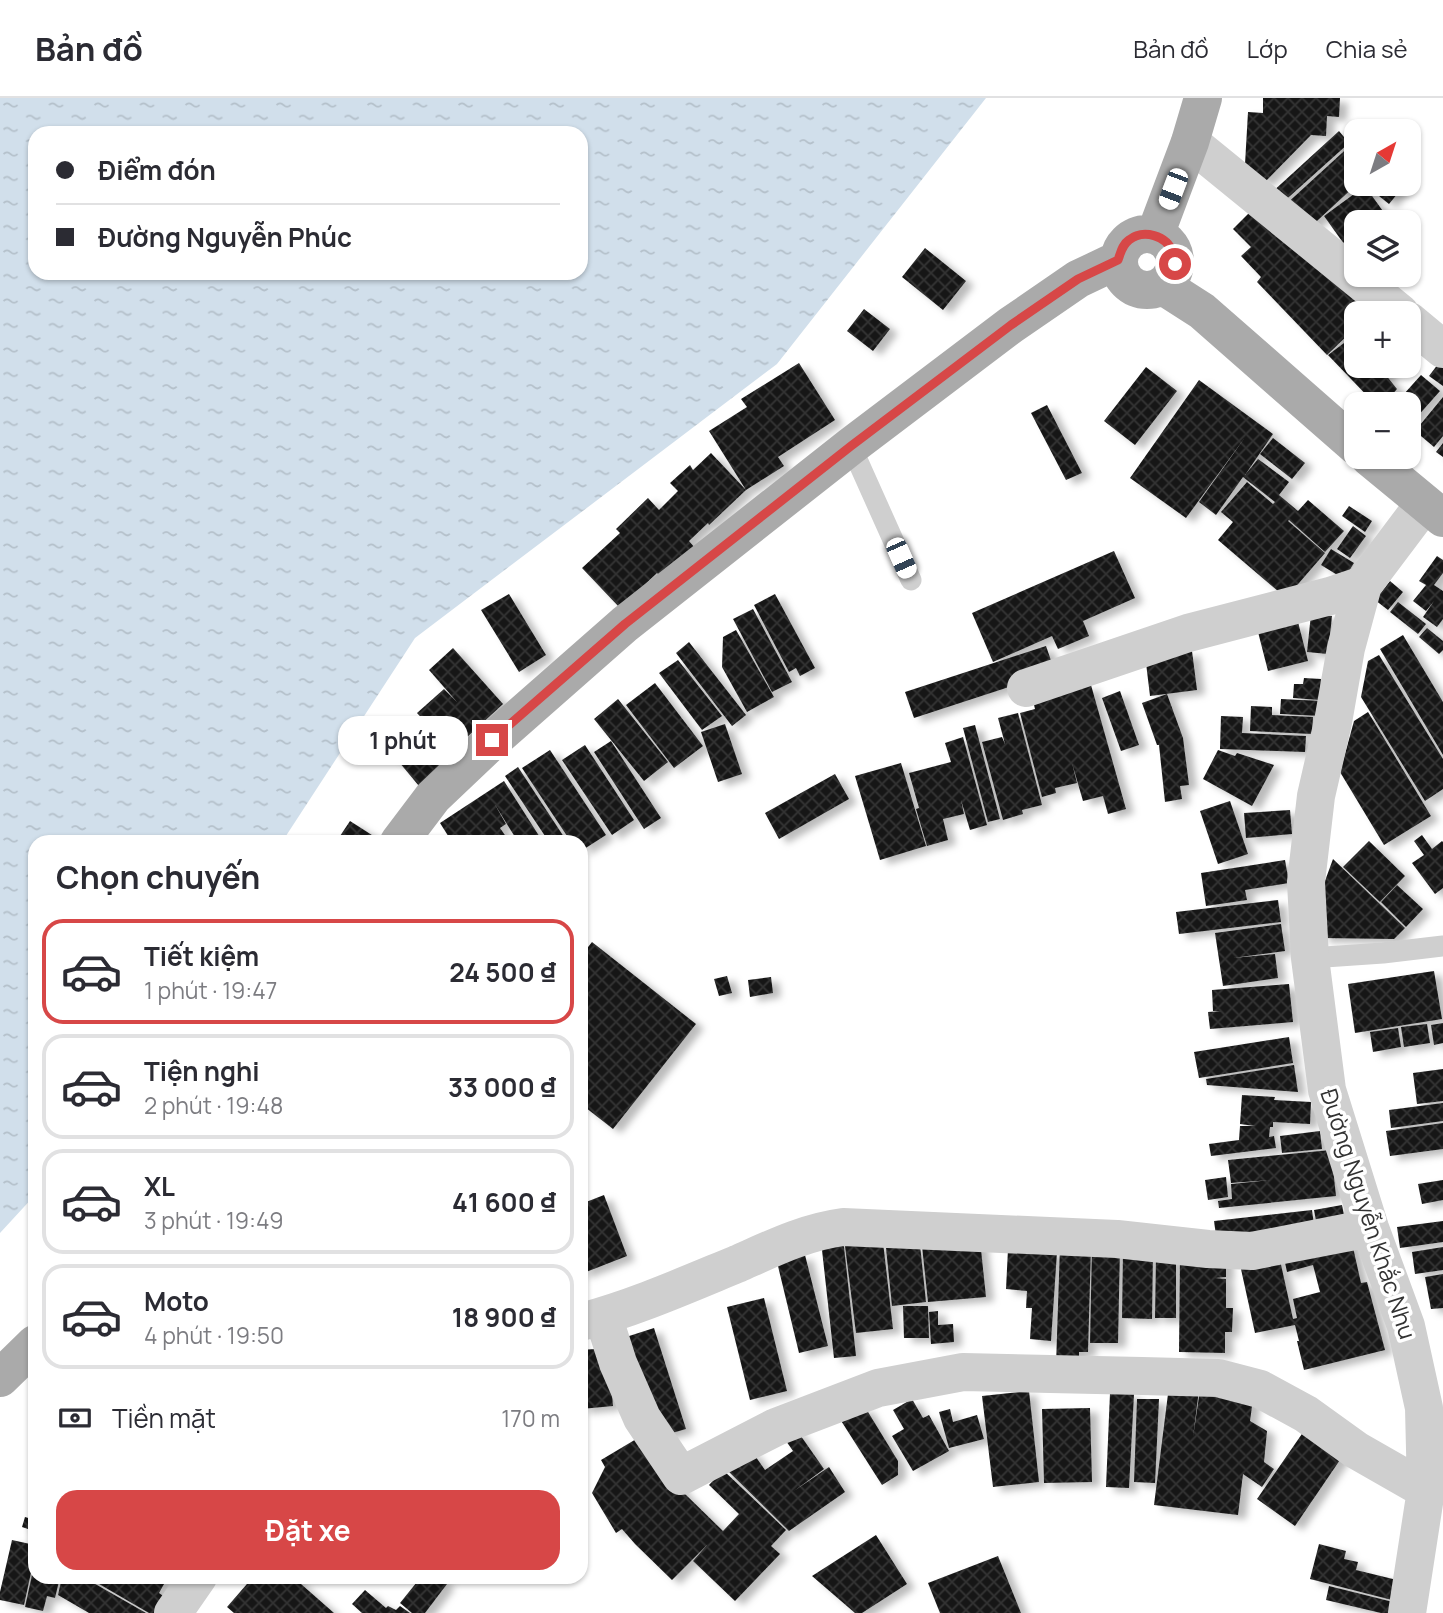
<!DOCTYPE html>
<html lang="vi">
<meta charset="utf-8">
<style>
:root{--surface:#fff;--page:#f2f2f3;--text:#2b2b33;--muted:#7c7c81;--line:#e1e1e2;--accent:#d74747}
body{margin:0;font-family:Manrope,sans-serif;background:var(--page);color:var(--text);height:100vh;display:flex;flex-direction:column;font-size:26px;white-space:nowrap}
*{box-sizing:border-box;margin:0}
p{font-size:23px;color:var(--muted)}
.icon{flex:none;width:38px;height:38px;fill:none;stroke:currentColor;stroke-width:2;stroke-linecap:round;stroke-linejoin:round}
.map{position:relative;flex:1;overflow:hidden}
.panel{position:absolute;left:28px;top:737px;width:560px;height:749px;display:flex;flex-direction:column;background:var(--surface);border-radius:21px;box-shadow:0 2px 5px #0004}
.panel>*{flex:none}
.guide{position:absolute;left:28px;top:28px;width:560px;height:154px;border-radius:21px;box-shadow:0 2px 5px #0004;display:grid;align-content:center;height:154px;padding:0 28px;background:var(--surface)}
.needle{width:46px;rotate:39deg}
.buttons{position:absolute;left:1344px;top:21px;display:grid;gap:14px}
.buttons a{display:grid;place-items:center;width:77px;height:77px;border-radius:14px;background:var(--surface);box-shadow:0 2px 5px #0004;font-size:35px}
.end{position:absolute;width:32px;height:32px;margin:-16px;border:9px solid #d74747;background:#fff;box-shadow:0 0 0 4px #fff}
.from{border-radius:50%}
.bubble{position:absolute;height:49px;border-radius:21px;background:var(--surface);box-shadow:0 2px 5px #0004;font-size:23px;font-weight:700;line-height:49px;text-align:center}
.car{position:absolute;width:21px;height:42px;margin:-21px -10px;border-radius:9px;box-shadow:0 0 5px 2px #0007;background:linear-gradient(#fff 24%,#345 0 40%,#fff 0 76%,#345 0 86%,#fff 0)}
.guide b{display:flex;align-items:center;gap:24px;height:66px;font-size:26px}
.guide b+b{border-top:2px solid var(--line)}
.guide i{width:18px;height:18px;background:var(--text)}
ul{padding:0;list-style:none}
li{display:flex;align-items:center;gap:21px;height:105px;margin:0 14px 10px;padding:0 14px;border:4px solid var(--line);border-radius:21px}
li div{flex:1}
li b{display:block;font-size:26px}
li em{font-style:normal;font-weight:700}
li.active{border-color:var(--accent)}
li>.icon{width:63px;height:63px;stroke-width:1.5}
h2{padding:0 28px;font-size:32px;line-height:84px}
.pay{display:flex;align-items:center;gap:18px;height:77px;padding:0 28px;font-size:26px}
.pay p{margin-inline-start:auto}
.button{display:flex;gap:14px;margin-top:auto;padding:14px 28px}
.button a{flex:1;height:80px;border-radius:21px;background:var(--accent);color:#fff;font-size:28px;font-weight:700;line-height:80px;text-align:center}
header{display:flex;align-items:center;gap:42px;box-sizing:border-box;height:98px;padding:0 35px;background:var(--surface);border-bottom:2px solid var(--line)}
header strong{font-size:33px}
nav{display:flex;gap:38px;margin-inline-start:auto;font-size:24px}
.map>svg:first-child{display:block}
.water{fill:url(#water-ripples);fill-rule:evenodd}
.building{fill:url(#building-cross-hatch);filter:url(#shadow)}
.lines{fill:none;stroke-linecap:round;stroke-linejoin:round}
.service{stroke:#cfcfcf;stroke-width:21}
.minor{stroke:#cfcfcf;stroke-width:38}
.primary{stroke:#aaa;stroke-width:38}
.route{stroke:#d74747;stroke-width:9}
.labels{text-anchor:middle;stroke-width:7;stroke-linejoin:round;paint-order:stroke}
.street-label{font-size:23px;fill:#323232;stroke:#fff}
</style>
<header>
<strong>Bản đồ</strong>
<nav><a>Bản đồ</a><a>Lớp</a><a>Chia sẻ</a></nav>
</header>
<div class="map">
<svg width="1443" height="1515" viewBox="0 0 1443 1515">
<defs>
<pattern id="water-ripples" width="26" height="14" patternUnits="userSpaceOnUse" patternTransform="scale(1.75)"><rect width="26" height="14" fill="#d1dfeb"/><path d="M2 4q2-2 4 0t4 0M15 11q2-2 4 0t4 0" fill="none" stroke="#b4c0ca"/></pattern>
<pattern id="building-cross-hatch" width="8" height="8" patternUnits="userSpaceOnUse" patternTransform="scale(1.75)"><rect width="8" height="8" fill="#191919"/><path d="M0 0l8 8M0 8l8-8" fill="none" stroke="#323232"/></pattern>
<filter id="shadow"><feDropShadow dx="8" dy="4.5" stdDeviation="3.5" flood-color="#0004"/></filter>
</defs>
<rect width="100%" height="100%" fill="#fff"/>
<path class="water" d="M0,0h986l-209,266 -362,274 -133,204h-247v353l-35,38zM35,35h546v140h-546z"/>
<path class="building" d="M1263,0h77l-1,19 -12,-1 -1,20 -15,-1 -47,48 -19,-19 3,-52 15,1z
M1339,33l10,12 -69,62 -10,-11z
M1354,44l2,2v41l-51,47 -22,-25z
M1364,86h35l4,3 -14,17z
M1365,88l20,28 -11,8h-18v13l-12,9 -20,-28z
M1257,107l113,108h-14v14l-29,28 -70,-73 4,-5 -20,-21 10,-9 -18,-18z
M925,150l41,33 -23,29 -41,-33z
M864,211l26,20 -17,22 -26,-20z
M1356,236v32h33l2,3 -6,5 12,15 -13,15h-9l-47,-49z
M799,265l36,57 -57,37 6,9 -38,24 -37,-59 38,-24 -6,-8z
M1438,266l5,4v18l-14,-10z
M1146,269l31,24 -42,54 -31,-24z
M1421,277l19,16 -31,35v-22h-14z
M1199,282l74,54 -28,41 13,-16 31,23 -10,13 19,16 10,-11 36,31 -19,21 -36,-32 -1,1 37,32 -39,45 -68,-58 15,-18 -12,-10 26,-30 26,22 2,-2 -32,-25 -27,38 -17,-13 47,-66 -60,82 -56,-40z
M1443,299v39l-9,11 -19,-16z
M1047,307l35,68 -16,7 -35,-67z
M1273,340l32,25 -13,16 -32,-25z
M1443,345v14l-7,-5z
M711,355l35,37 -37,35 -1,-2 -19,18 6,7 -32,31 -6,-6 -37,35 -38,-40 38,-35 -4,-4 32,-31 11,12 19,-19 -8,-8 20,-18 3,5z
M1349,408l23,15 -7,11 -23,-16z
M1353,428l13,10 -16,22 -13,-9z
M1331,451l23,14 -10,16 -23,-14z
M1114,453l21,47 -52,23 6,15 -31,13 -6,-13 -59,26 -21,-49z
M1437,458l6,4v13l-9,12 9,6v28l-6,8 -14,-10 11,-16 -8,10 -13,-10 13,-16 -7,-4z
M1390,483l13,11 -15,18 -13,-10z
M509,496l37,61 -27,17 -38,-62z
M775,496l40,74 -15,8 -4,-8 -7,4 -35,-67z
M1398,504l28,22 -8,10 -28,-22z
M753,511l39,73 -20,10 -39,-73z
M1311,516l21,2 -4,38 -21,-2z
M1298,524l10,39 -40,10 -10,-39z
M1427,530l16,13v9l-4,4 -20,-17z
M736,532l38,67 -27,15 -25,-45 1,-30z
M1403,537l40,67v53l-63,-106z
M689,544l57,73 -14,11 -56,-73z
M1046,548l9,26 -141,46 -9,-26z
M453,550l50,56 -51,47 -35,-38 27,-24 13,13 -28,-32z
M1192,553l5,39 -47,6 -4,-33z
M1379,557l64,104v30l-18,12 -64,-104 7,-36z
M678,562l44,56 -20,14 -43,-57z
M1304,580l17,1 -1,21 -27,-2 1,-14h9z
M655,585l48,63 -29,22 -48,-63z
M1091,587l35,124 -18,5 -5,-18 -20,5 -11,-38 5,20 -22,5 1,5 -14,4 -22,-84 15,-4 -2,-8z
M1120,593l19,54 -18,6 -19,-53z
M1167,596l16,44 6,47 -9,1 2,13 -17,3 -6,-57h-2l-15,-42z
M618,601l50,63 -24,19 -50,-62z
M1281,601l41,2 -1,15 -41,-2z
M1251,608l21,1v8l41,2 -1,17 -62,-3z
M1368,614l63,104 -47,29 -44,-73 14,-51z
M1018,615l24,92 -20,5 1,4 -20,6 -21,-78 20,-5 3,7 -7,-26z
M1221,618l22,1 -1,16 64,3 -1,16 -85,-3z
M402,622l39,48 -22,18 -40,-48z
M725,626l17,50 -24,8 -17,-50z
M975,627l25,94 -12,3 -25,-94z
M963,639l24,88 -17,5 -9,-30 3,14 -21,5 5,21 -21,6 -11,-37 3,-1 -10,-35 42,-11 -6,-19z
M611,643l50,77 -17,11 -50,-77z
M585,647l49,75 -22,15 -50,-75z
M550,652l56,85 -25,16v-9h-10l-49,-74z
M1218,652l17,6 2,-3 37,12 -22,41 -49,-27z
M901,665l25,83 -46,14 -25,-84z
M518,669l46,70 -7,5h-8l-44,-66z
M835,676l14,25 -70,40 -14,-26z
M504,683l39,61h-25l-24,-39 12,21 -6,4 9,13 -57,1 -12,-19z
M1230,703l18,53 -30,10 -18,-53z
M1290,712l2,24 -46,4 -2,-25z
M350,723l25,16 -3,5h-36z
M1422,737l10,14 10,-8 1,1v46l-8,6 -23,-31 12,-8 -10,-14z
M1369,743l36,35 -25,26 -37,-35z
M1333,761l72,69 -11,11 -73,-1 1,-49z
M1285,762l4,23 -44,7 2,10 -41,6 -5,-33z
M1397,787l26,24 -17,18 -25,-25z
M1278,802l3,22 -102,12 -3,-22z
M1281,826l4,27 -52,7 42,-4 3,24 -55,8 -8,-53z
M592,844l104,82 -83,105 -32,-25v-148z
M1434,873l8,48 -87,14 -7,-49z
M727,878l5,17 -13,3 -5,-17z
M771,879l2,16 -23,4 -2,-17z
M1289,886l4,38 -83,7 -2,-17 13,-1h-8l-1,-21z
M1443,925v20l-9,2 -3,-20z
M1427,926l3,19 -26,4 -3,-20z
M1398,930l3,19 -28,5 -3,-20z
M1289,939l4,26 -94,15 -5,-26z
M1294,967l4,27 -91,-7 -1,-6z
M1443,971v32l-26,3 -4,-31z
M1242,997l33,2 -1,3 37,2 -1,22 -37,-2v5h-3l-1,10 5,-1 2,12 -65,8 -2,-12 30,-4 1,-14h15l-15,-2z
M1443,1005v18l-52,7 -2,-18z
M1443,1025v26l-53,7 -4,-25z
M1320,1033l2,18 -40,4 -2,-17z
M1331,1052l5,46 -117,12 -1,-7 14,-2 -1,-15 40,-4 -40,3 -3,-23z
M1226,1079l2,20 -20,3 -3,-20z
M1443,1082v20l-21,4 -4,-20z
M604,1097l23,61 -46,18v-70z
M1342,1107l5,26 -28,6 -5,-27z
M1312,1112l3,23 -98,10 -3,-22z
M1443,1123v21l-43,6 -3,-21z
M1350,1136l11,49 6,-1 18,68 -81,20 -7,-29h2l-4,-16 -40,8 -16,-73 39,-9 15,68 4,-1 -4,-19 27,-7 -7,-27 -26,7 -5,-23z
M843,1140l13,118 -22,2 -13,-117z
M980,1142l6,57 -58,5 -6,-56z
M883,1144l10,87 -37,4 -11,-87z
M920,1147l6,57 -34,4 -6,-58z
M1060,1148l31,1 -3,105h-9v14l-23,-1z
M1092,1148l28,1 -2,96h-28z
M1443,1149v23l-28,4 -3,-22z
M1008,1151l49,3 -6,89 -21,-2 2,-31h-6l1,-17 -21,-2z
M1123,1153l30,1 -1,67 -30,-1z
M805,1157l23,91 -29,7 -22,-91z
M1180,1157l46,1v21l-11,1 11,1v29h7l-1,24h-7v21l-46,-1z
M1156,1158l20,1v61h-21z
M1443,1176v34l-12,1 -6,-32z
M764,1200l23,93 -37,9 -23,-93z
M903,1208h25l1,32h-25z
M938,1213v14l15,-1 1,18 -23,2 -2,-32z
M654,1230l32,101 -28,8 -32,-100z
M608,1250l5,58 -32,3v-59z
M1169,1288l30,4 -6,47 7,-47 53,9 -3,22 17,10 -3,31 10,7 -12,18 -19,-13 -5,41 -84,-10z
M1029,1293l10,91 -46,5 -11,-91z
M1110,1295l24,1 -5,94 -23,-1z
M912,1301l11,19 6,-3 20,36 -36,20 -21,-35 12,-7 -11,-19z
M1137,1301h22l-4,84 -21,-1z
M865,1309l33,54v14l-16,10 -44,-69z
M1090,1310l2,74 -48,1 -2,-74z
M950,1311l3,13 24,-7 7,24 -35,9 -10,-36z
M1306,1330l38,26 -49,72 -38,-27z
M796,1331l28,40 -30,22 35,-24 16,25 -56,39 -63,-62 25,-19 14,20 28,-19 -9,-13z
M648,1334l36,61 39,38 16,-17 -30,-29 14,-15 63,60 -15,16 9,8 -45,47 -42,-40 15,-17 -36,36 -37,-36 -13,-15 -6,4 -24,-40 13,-26 -4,-7z
M25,1419l10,3v34l-11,51 -24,-5v-8l12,-52 18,4 4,-13 -12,-4z
M876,1437l31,49 -45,29h-7l-43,-37z
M1319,1446l27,7 -2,8 14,3 -2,8 41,10 -5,20 -82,-21z
M998,1458l23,57h-81l-12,-30z
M34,1468l1,11h25l-5,21 -8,-2 -4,15 -18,-4z
M62,1479h21l63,36h-57l-31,-18z
M87,1479h81l-9,16 7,5 -9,15h-8z
M253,1479h40l41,36h-100l-7,-6z
M421,1479h16l10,7 -22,29h-13l-12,-10z
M1329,1488l64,16 -3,11h-9l-55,-13z
M365,1492l21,18 2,-2 8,4 4,-4 10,7h-48l-10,-9z"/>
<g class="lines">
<path class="service" d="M851,348l60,134
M1310,860l73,-5 60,-7"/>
<path class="minor" d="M1190,44l210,171
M1409,223l34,28
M1026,590l162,-55 142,-37 33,-11
M603,1218l15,47 24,55 39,58 95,-49 102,-39 85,-16 179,4 76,2 42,11 46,25 50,36 70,40
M581,1224c53,-14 105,-37 156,-58 34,-15 68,-32 106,-37l274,12 91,10 44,2 118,-23
M173,1515l25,-36
M1407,1515l19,-123 -2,-82 -18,-82 -36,-98 -43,-138 -17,-132 -4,-76 10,-86 17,-74 13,-74 17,-63 61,-81"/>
<path class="primary" d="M1119 164a28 28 0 1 1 56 0a28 28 0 1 1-56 0Z
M1155,137l35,-93 13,-44
M1163,188l39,25 154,135
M1369,359l74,61
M399,744l34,-45 59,-56 133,-117 226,-178 160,-121 67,-46 40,-19
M0,1280l35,-34"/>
</g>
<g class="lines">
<path class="route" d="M492,642l133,-116 226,-178 160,-121 67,-46 40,-19c3,-8 4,-15 11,-20 14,-11 38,-5 44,13 2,3 1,7 2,11"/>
</g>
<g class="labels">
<g class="street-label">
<text transform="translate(1368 1116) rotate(72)" y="8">Đường Nguyễn Khắc Nhu</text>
</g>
</g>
</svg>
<div class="buttons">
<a><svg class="needle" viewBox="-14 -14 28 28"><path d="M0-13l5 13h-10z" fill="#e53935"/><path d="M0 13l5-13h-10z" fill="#7c7c81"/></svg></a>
<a><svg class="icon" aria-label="layers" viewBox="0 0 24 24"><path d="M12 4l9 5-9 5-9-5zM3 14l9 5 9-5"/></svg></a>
<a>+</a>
<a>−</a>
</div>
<i class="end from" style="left:1175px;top:166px"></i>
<i class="end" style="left:492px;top:642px"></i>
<div class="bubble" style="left:338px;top:618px;width:130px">1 phút</div>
<i class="car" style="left:1173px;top:91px;rotate:201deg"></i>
<i class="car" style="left:901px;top:460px;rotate:156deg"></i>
<div class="guide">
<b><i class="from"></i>Điểm đón</b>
<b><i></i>Đường Nguyễn Phúc</b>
</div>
<section class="panel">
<h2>Chọn chuyến</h2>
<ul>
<li class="active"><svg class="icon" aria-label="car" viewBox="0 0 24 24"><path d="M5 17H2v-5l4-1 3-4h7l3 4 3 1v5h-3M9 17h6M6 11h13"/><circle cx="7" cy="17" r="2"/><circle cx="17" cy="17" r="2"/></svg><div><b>Tiết kiệm</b><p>1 phút · 19:47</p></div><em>24 500 ₫</em></li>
<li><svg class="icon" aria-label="car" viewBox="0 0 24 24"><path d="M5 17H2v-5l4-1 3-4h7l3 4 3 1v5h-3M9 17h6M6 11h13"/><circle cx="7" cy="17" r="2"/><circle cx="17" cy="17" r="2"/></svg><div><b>Tiện nghi</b><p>2 phút · 19:48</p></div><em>33 000 ₫</em></li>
<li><svg class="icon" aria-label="car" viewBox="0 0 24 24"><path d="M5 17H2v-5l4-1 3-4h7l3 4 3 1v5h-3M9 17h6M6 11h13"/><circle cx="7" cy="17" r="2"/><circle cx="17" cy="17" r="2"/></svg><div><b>XL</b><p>3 phút · 19:49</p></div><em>41 600 ₫</em></li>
<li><svg class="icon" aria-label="car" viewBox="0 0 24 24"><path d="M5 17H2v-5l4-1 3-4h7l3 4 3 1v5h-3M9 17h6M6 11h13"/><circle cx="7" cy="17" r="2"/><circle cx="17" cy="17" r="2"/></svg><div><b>Moto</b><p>4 phút · 19:50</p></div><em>18 900 ₫</em></li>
</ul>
<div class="pay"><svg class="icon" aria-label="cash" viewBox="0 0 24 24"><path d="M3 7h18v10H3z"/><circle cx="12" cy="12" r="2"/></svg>Tiền mặt<p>170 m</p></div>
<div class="button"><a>Đặt xe</a></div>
</section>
</div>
